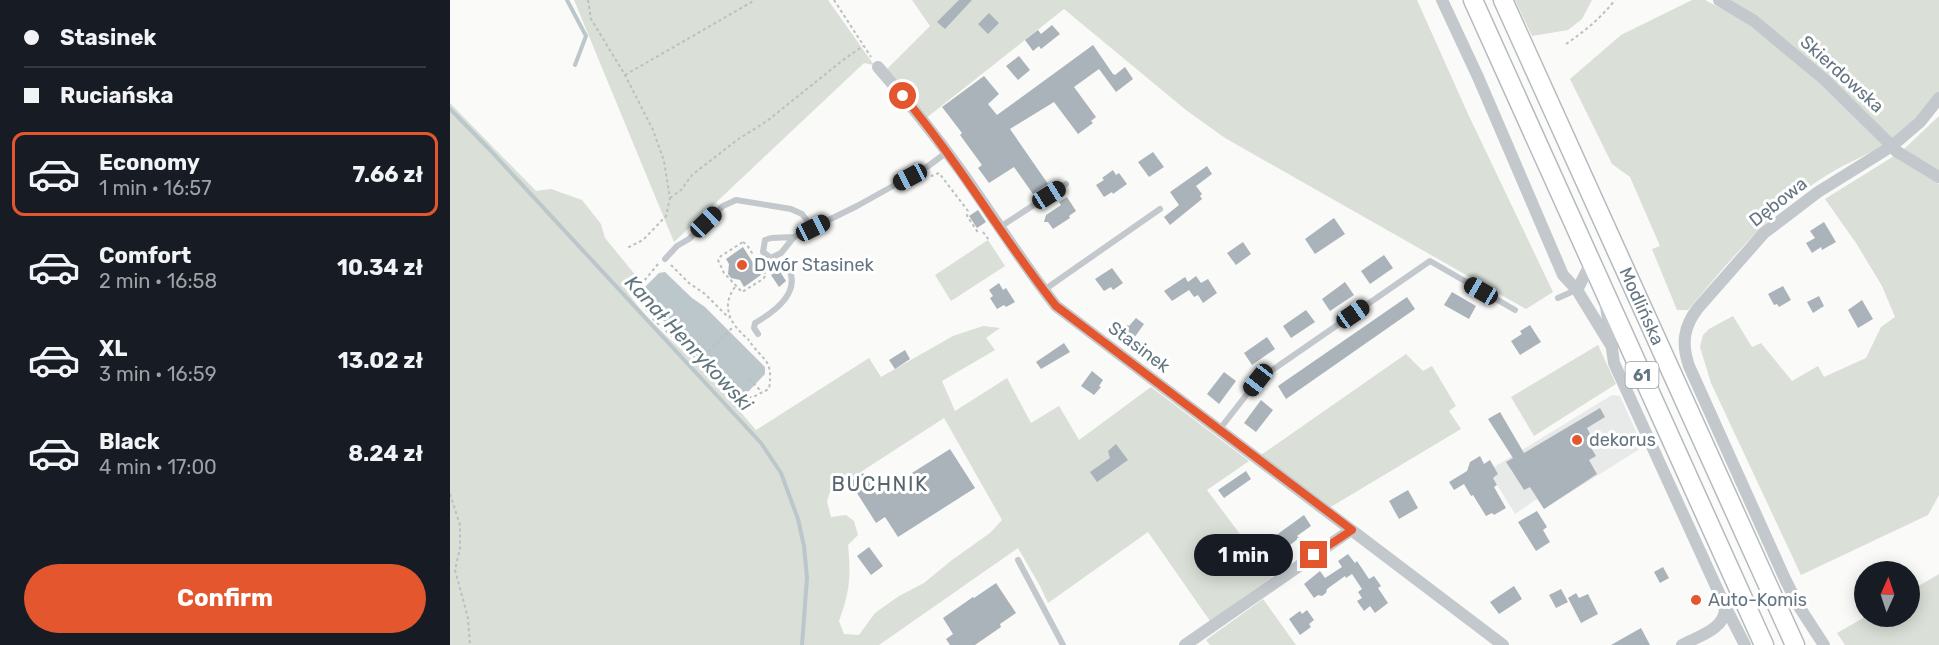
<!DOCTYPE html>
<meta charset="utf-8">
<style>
:root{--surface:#171b24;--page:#242831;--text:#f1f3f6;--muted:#9ea1a6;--line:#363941;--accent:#e4572e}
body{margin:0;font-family:Rubik,sans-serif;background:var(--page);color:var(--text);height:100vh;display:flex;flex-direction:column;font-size:22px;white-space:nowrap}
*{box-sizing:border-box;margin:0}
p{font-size:20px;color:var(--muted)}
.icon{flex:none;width:33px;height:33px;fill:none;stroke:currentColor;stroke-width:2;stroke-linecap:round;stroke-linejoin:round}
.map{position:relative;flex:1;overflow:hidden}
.drawer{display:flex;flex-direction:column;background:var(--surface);width:450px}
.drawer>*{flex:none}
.guide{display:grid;align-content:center;height:132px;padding:0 24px;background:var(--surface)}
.needle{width:39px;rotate:3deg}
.buttons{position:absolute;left:1404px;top:561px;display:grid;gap:12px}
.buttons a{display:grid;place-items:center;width:66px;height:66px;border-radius:50%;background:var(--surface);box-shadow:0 3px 15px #0003;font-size:30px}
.end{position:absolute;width:27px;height:27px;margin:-14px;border:8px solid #e4572e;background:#fff;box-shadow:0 0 0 3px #fff}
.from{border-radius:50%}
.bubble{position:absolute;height:42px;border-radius:21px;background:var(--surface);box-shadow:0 3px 15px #0003;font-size:20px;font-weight:700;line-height:42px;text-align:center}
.car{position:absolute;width:18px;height:36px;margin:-18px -9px;border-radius:8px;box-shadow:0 0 4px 2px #0007;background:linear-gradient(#222 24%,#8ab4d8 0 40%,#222 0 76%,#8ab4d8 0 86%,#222 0)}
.guide b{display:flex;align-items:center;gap:21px;height:57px;font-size:22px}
.guide b+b{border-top:2px solid var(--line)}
.guide i{width:15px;height:15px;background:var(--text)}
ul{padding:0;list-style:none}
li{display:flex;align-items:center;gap:18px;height:84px;margin:0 12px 9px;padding:0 12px;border:3px solid transparent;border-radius:12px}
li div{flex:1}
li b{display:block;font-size:22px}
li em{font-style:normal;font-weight:700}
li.current{border-color:var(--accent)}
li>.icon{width:54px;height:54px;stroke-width:1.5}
.action{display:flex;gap:12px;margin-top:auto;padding:12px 24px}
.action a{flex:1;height:69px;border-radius:36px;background:var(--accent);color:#fff;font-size:24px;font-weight:700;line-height:69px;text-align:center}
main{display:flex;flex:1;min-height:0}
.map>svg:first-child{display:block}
.built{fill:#e8e9e9}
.green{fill:#dadfd7;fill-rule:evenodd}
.water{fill:#bbc7cb}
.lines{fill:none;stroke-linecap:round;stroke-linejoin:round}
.stream{stroke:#bbc7cb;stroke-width:4}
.building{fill:#aab3b9}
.primary-casing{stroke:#b5babe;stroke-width:21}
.path{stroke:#bbbfc2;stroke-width:2;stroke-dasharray:3 3;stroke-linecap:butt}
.service{stroke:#c3c8cc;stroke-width:6}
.minor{stroke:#c3c8cc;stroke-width:12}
.primary{stroke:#fff;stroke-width:18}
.route{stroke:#e4572e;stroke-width:8}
.poi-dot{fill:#e4572e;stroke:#fff;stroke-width:2}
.labels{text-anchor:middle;stroke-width:6;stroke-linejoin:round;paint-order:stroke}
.shield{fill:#fff;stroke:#939fa8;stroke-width:1.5}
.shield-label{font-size:16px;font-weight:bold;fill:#657683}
.street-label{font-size:18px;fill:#657683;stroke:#fff}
.poi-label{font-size:18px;fill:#657683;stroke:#fff;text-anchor:start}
.water-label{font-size:20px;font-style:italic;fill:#60757c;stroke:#fff}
.neighbourhood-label{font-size:20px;letter-spacing:1.5px;fill:#57646e;stroke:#fff}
</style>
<main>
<section class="drawer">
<div class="guide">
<b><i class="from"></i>Stasinek</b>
<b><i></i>Ruciańska</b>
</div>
<ul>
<li class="current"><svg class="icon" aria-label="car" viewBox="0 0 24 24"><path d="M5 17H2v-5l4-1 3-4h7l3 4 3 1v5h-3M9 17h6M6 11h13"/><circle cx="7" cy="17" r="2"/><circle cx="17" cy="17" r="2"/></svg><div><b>Economy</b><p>1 min · 16:57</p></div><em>7.66 zł</em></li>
<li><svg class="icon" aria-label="car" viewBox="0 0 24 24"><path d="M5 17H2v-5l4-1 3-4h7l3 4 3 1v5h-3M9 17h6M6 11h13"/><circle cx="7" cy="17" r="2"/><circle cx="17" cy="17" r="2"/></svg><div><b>Comfort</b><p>2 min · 16:58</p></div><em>10.34 zł</em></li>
<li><svg class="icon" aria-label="car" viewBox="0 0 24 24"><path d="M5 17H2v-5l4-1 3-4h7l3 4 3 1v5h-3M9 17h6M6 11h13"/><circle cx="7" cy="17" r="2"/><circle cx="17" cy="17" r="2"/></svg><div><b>XL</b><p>3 min · 16:59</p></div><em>13.02 zł</em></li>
<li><svg class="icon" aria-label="car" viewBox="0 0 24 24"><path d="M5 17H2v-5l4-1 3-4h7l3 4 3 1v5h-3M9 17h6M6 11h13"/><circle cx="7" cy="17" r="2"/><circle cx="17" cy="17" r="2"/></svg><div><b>Black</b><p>4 min · 17:00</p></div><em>8.24 zł</em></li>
</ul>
<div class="action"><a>Confirm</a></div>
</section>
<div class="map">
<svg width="1489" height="645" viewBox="0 0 1489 645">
<rect width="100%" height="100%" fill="#fafaf8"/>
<path class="built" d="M1162,395l8,1 23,51 -99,62 -7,-10 -22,15 -22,-36 5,-4 -4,-7z"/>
<path class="green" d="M124,0h254l46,65 -10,-2 -190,179z
M462,0h505l51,114 85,178 -27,17 -301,-171 -39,-28 -122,-101 -139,110 -38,-50 43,-43z
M1065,0h77l-10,19 -14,11 -36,6z
M1242,0h13l48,25 97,83 35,37c-19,10 -40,19 -58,30 -55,34 -98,86 -139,135h-11l-25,-61 8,-3 -30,-69 -18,-13 -42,-85 51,-44z
M1276,0h213v92l-22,27 -27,22z
M0,103l86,88 15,-2 31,11 19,24 4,14 32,39 -12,11c22,35 58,61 87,90 15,16 29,35 44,52l113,-72 12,19 72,-41 30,-10 17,2 -14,10 9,12 -53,31 13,30 52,-33 24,45 28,-17 20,34 72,-53 98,74 -42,29 65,87 -62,44 -62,-89 -100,71 -8,-17 -22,-38 -139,97h-429zM494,418l58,102 -12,13 -38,27 -28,23 -25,13 -24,17 -16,22 -15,-1 -5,-13c11,-30 12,-44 9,-76l10,-10 -4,-14 -8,-6 -15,2 -4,-16 3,-9z
M1489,116v54l-35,-21z
M1444,156l45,28v311l-11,20 -127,60 -90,-192 -11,-36 3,-12 6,-6 24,-13 19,31 9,-4 31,38 26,-15 6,11 42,-19 15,-31 14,-10 -13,-31 -26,-43 -31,-44z
M538,240l17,26 -54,35 -16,-26z
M1148,345l18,39 -82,52 -23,-39z
M956,354l17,17 9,-5 24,40 -7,5 12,18 -132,79 -68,-53z
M1489,574v71h-94l-8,-12 28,-16 45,-1v-25z
M813,599l33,46h-86l-4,-5z"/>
<path class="water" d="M215,272l27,26 13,9 60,60v7l-19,20 -8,1 -41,-39 -55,-58 -1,-7 18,-18z"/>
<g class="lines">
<path class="stream" d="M117,0l19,36 -11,29
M0,109l40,41 271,293 20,30 17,46 6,27 3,32 -5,67"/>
</g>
<path class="building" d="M509,0h13l-27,29 -8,-7z
M539,13l10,10 -11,11 -10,-10z
M602,25l8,9 -19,15 -2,-3 -6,5 -8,-11 13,-10 3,4z
M643,45l20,29 2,1 10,-8 8,12 -17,13 -17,-23 -25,18 22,30 -5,4 2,2 -15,11 -24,-32 -44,27 38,55 -15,10 -19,-27 -25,16 -11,-15 4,-3 -22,-30 2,-2 -20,-26 42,-31 15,18 -11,10 9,11z
M569,56l11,14 -12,10 -12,-14z
M703,152l11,15 -15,10 -11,-15z
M757,166l5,8 -16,12 6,8 -2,2 2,3 -32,26 -6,-8 15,-12 -9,-13z
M663,170l3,5 3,-2 8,11 -14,10 -1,-2 -8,5 -8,-12 8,-5 -2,-2z
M617,197l9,14 -7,5 1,2 -17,11 -5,-7h-4l2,-7 15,-10 -2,-3z
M528,210l8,12 -9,6 -8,-12z
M884,218l11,16 -30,20 -10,-15z
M1374,222l12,20 -14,8 -1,-3 -9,6 -6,-10 9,-5 -5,-7z
M793,242l8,12 -15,11 -9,-12z
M293,247l18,28 -17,12 -4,-7 -9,-2 -3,-4 1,-10 -3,-5z
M934,255l9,13 -23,16 -9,-13z
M662,268l11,15 -10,7 -2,-3 -7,4 -9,-12z
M329,270l7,11 -7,6 -8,-12z
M746,276l5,7 7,-4 9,14 -14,10 -5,-8 -4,2 -5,-7 -17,11 -8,-10 21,-14 3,5z
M895,282l9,13 -24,16 -8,-12z
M549,283l4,7 3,-2 9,14 -9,5 -2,-2 -7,4 -7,-11 3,-2 -4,-6z
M1333,286l8,14 -12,7 -2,-3 -3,1 -6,-11z
M1002,292l24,14 -7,13 -25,-14z
M1369,296l5,10 -11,7 -6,-11z
M957,297l8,12 -129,90 -8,-13z
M1412,300l11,19 -15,9 -10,-18z
M856,310l9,12 -24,16 -8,-12z
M686,318l8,6 -12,17 -3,-2 -2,2 -7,-6 7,-10 2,1z
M1080,325l11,17 -21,13 -9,-14 11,-7 -2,-3z
M817,337l8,12 -23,16 -8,-12z
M614,343l6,9 -29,17 -5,-7z
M455,350l5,9 -15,10 -6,-9z
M642,371l11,9 -4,6 2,1 -7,8 -13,-9z
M774,372l12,9 -17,23 -12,-10z
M811,400l12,10 -17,22 -12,-9z
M1150,408l5,9 -18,11 5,10 -5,3 9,15 -7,4 8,14 -53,35 -14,-22 -6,3 -12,-19 -6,-9 7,-4 -25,-39 12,-7 24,41z
M666,444l12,16 -31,22 -7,-10 20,-14 -2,-7z
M500,449l25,39 -77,49 -13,-20 -9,6 -26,-41 13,-9 14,22z
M1030,456l4,8 6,-4 8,14 -5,4 4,7 -3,2 12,21 -12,7 -2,-2 -6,3 -13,-21 -2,1 -7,-12 -10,6 -5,-8 18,-11 3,-9z
M796,471l5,8 -27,19 -6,-8z
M958,490l10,18 -19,11 -10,-18z
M1087,511l10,16 -4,3 7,12 -14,9 -18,-29z
M854,515l7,11 -14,10 2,2 -9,7 1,2 -23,17 -8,-11 18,-13 -3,-4z
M419,547l14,19 -12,9 -14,-19z
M898,554l7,9 2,-2 12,18 5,-3 7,10 -3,2 10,15 -13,10 -5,-7 -6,5 -7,-10 5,-3 -4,-6 4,-3 -10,-15 -6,4 -1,-2 -18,13 -1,4 -4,3 -4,-1 -4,3 -10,-14 16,-13 5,7 17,-11 -4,-6z
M1213,567l6,11 -9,5 -6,-11z
M546,583l20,30 -16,11 1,3 -26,18h-25l-4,-6 7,-5 -10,-16 30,-21 1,1z
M1064,586l8,13 -23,15 -9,-12z
M1111,589l7,13 -12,6 -7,-13z
M1126,593l3,5 9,-4 10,20 -17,9 -13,-25z
M857,610l7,10 -5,4 2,3 -11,8 -11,-16 11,-8 2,3z
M1191,628l9,17h-39z"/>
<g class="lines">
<g class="primary-casing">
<g id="primary">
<path d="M1023,0l291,645"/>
<path id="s1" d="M1053,0l292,645"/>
</g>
</g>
<path class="path" d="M138,0l3,19 34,56 28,55 11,31 6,37 -4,18 -23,24 -16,8
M384,0l37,57
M1116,44c19,-13 35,-26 49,-44
M175,75l130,-75
M481,175l1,1 7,-3 29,38 -1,5 12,18
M220,198l11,-8 11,-15 45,-35 30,-19 76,-61 20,-14
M533,232l6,8
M293,242l4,3 19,30 -3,4 -21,13 -18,-19 -6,-13 3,-4z
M208,264l-14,17 -7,13 2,6 15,20 82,75 5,2h12l16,-8c5,-31 -7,-28 -21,-50
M221,265l18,18 16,11 24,24
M285,287c-15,20 -4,38 13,52
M250,360l34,-34
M299,379l13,13
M0,494l10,31v23l-5,22 13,48 2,27"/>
<path class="service" d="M550,227l66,-43
M344,237l-13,16 -10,5 -8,-6 2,-12 6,-2 23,-1 63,-31 70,-39 20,-15
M215,259l12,-13 12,-7 34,-33 13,-6 55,9 11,5 11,14
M594,290l116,-81
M1108,298l18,-8
M308,334l-4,-6 1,-5c21,-12 49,-33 31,-59
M769,430l39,-50 172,-119 85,49
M568,560l45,85"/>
<path class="minor" d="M992,0l36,77 85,198 14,15 35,57
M1269,0l35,21 71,59 67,66 4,5 43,26
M428,67c29,33 57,68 83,104 32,45 61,92 95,135l447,339
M1127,290l14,-27
M1156,306l8,57 111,243 20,39
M735,645l166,-115
M1232,645c17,-9 44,-16 43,-38
M1374,645l-26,-40 -13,-26 -96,-213c-8,-23 -5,-40 9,-58l66,-75 54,-41 74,-46 28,-24 19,-24"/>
<use href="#primary" class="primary"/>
</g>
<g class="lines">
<path class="route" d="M453,96c56,66 99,142 153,210l296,224 -38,25"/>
</g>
<g class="poi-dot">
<circle cx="292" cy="265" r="6"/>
<circle cx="1127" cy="440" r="6"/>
<circle cx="1246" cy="600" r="6"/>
</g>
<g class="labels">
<rect class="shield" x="1175.5" y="362" width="33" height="26" rx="4.5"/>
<g class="shield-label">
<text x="1192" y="381">61</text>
</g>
<g class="street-label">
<text transform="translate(1392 74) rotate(42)" y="6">Skierdowska</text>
<text transform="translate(1328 202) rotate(-38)" y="6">Dębowa</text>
<text dy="6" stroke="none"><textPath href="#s1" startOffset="336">Modlińska</textPath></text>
<text transform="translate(689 347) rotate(37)" y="6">Stasinek</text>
</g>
<g class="poi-label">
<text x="304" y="271">Dwór Stasinek</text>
<text x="1139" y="446">dekorus</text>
<text x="1258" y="606">Auto-Komis</text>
</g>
<g class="water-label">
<text transform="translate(239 343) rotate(47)" y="7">Kanał Henrykowski</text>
</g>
<g class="neighbourhood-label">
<text x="430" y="491">BUCHNIK</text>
</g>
</g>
</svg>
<div class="buttons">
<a><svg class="needle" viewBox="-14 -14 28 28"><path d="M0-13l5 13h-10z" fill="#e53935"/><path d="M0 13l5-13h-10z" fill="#9ea1a6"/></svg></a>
</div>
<i class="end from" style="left:453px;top:96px"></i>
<i class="end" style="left:864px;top:555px"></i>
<div class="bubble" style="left:744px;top:534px;width:99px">1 min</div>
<i class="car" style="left:460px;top:177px;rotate:242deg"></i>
<i class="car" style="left:599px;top:195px;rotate:58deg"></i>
<i class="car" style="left:256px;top:222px;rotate:46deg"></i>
<i class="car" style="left:363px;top:228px;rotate:63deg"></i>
<i class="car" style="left:1031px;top:291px;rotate:300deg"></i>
<i class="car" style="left:903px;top:314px;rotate:55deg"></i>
<i class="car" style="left:808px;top:380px;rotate:218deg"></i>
</div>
</main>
